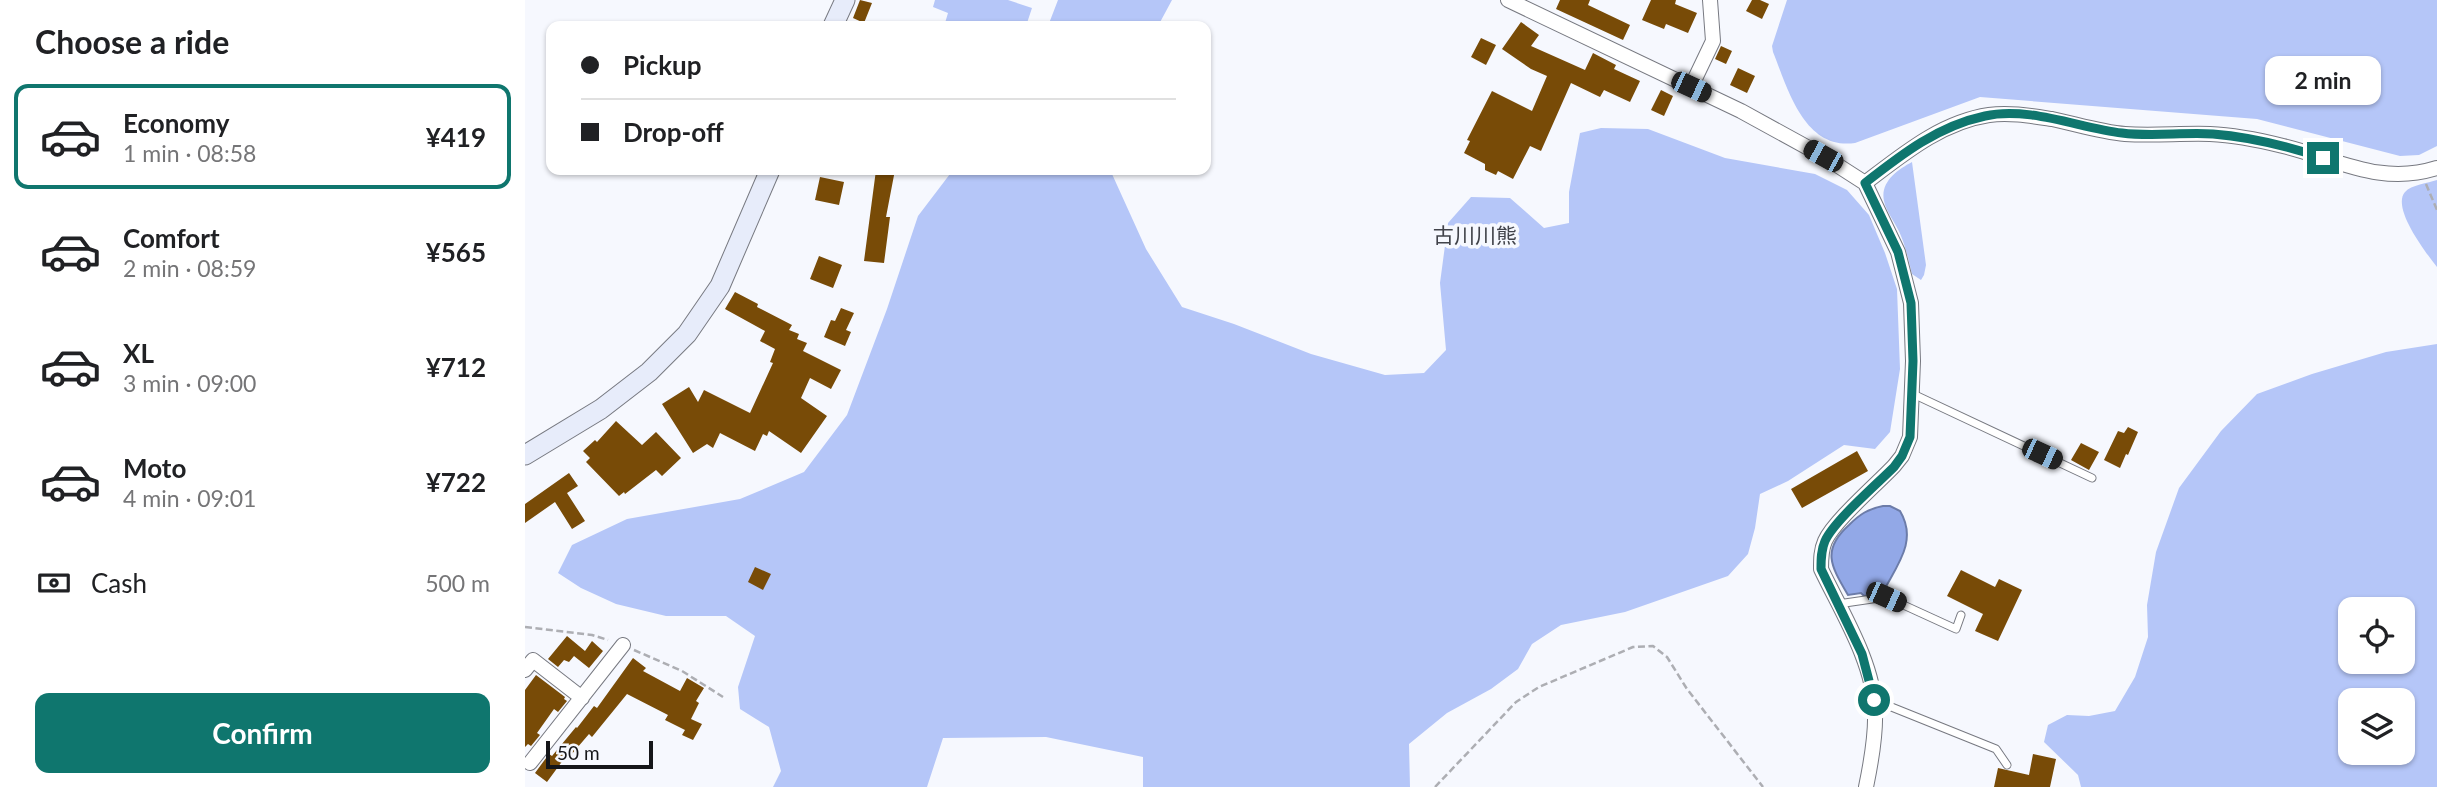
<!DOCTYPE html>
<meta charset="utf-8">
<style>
:root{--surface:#fff;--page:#f2f2f2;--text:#202124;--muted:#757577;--line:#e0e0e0;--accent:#0f766e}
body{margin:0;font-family:Lato,"Noto Sans JP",sans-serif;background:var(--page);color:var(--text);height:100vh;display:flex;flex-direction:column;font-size:26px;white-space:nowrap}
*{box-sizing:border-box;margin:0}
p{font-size:23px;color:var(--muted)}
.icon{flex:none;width:38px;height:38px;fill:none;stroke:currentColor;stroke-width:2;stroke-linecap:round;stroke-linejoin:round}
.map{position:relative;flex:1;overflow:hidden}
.panel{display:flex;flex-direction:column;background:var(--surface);width:525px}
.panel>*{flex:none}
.guide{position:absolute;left:21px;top:21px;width:665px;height:154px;border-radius:14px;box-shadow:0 2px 5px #0004;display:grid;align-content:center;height:154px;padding:0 35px;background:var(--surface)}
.controls{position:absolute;left:1813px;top:597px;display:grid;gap:14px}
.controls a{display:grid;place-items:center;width:77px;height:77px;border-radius:14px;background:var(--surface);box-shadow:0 2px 5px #0004;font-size:35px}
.scale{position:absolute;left:21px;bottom:18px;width:107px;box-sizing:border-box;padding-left:7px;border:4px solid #151619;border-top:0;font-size:19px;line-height:24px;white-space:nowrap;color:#151619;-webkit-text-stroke:5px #f6f8fe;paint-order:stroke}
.end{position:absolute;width:32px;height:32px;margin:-16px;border:9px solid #0f766e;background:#fff;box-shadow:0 0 0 4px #fff}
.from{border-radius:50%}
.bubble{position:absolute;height:49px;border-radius:14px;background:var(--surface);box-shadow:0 2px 5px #0004;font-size:23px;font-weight:700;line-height:49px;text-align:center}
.car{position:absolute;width:21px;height:42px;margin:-21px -10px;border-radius:9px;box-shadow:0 0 5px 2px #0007;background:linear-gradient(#222 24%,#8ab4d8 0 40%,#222 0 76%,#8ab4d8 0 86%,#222 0)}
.guide b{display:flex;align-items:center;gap:24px;height:66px;font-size:26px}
.guide b+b{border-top:2px solid var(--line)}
.guide i{width:18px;height:18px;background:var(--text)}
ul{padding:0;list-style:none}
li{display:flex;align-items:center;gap:21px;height:105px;margin:0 14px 10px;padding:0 21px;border:4px solid transparent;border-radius:14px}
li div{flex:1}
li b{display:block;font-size:26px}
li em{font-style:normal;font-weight:700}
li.selected{border-color:var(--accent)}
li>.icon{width:63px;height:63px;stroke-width:1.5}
h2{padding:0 35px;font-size:32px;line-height:84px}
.pay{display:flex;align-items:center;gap:18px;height:77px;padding:0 35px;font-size:26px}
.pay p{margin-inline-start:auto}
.primary-button{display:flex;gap:14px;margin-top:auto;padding:14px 35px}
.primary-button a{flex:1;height:80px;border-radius:14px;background:var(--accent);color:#fff;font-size:28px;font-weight:700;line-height:80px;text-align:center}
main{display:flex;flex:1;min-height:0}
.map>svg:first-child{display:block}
.green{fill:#b5c6f8;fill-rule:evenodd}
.water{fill:#92a8e7;stroke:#6c7ca9;stroke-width:2}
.building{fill:#784b07}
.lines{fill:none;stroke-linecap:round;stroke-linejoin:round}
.lane-casing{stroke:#777981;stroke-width:9}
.street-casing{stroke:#777981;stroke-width:16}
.secondary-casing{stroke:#777981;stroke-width:21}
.path{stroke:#adaeb3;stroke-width:2.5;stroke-dasharray:7 3.5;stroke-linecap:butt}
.lane{stroke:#fff;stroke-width:7}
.street{stroke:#fff;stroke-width:14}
.secondary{stroke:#e7ecfa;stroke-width:19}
.route{stroke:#0f766e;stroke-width:9}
.labels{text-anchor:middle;stroke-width:7;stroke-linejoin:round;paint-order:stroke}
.quarter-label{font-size:21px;fill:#41434a;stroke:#f6f8fe}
</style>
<main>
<section class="panel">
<h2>Choose a ride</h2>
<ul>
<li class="selected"><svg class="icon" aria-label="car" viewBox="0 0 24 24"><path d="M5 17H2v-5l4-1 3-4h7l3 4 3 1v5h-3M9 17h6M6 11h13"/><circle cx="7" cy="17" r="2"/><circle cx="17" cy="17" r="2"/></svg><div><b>Economy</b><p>1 min · 08:58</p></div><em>¥419</em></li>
<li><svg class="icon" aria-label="car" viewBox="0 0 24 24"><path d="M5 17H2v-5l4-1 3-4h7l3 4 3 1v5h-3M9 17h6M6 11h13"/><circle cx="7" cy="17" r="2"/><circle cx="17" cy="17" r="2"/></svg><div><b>Comfort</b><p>2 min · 08:59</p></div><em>¥565</em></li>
<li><svg class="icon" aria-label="car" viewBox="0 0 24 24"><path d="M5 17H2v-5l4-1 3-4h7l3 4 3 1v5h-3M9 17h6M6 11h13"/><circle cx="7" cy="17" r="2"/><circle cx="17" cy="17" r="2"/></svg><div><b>XL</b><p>3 min · 09:00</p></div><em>¥712</em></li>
<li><svg class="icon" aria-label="car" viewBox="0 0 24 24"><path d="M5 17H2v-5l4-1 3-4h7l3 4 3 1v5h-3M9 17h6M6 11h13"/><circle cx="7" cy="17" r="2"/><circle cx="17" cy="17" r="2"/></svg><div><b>Moto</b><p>4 min · 09:01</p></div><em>¥722</em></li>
</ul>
<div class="pay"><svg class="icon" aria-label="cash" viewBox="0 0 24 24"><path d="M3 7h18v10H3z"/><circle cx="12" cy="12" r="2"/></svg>Cash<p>500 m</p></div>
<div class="primary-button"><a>Confirm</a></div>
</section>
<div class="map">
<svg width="1912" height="787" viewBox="0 0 1912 787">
<rect width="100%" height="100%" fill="#f6f8fe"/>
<path class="green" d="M410,0h73l24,8 -6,18h-70l-11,-3 3,-10 -15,-6z
M533,0h114l-14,26h-110z
M1262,0h650v146l-18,9 -19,1 -143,-37 -277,-22 -125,46c-51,7 -67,-54 -82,-91l-1,-6z
M1076,128l47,1 77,29 90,16 32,16 22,25 16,38 12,36 3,80 -10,63 -15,17 -31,-4 -56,36 -28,13 -5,34 -7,26 -20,22 -103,36 -64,13 -29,19 -14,25 -27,20 -44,24 -38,31 1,43h-267v-30l-97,-20 -103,1 -16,49h-154l8,-16 -12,-44 -29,-18 -2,-22 17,-51 -29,-20h-60l-50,-12 -35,-16 -23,-15 14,-28 55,-26 113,-20 64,-27 43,-57 40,-106 31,-93 35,-46h160l-1,4 34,75 36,58 52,17 77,30 74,21 39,-2 22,-23 -6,-67 8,-60 23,-26 39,1 34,30 25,-5v-31l11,-59z
M1387,162l14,103 -2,10 -3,5 -9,-6c-3,-12 -6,-26 -11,-38 -4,-11 -15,-24 -17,-35 -4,-19 13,-31 28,-39z
M1912,180v87c-10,-13 -46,-59 -32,-75 6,-7 23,-9 32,-12z
M1912,344v443h-356l-3,-12 -34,-33 4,-17 19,-10 22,1 26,-5 20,-34 13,-40 -1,-32 9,-53 23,-64 42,-57 36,-37 55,-20 74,-22zM1825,609h53v53h-53zM1825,700h53v52h-53z"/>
<path class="water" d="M1358,506h7l10,5c18,30 -3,54 -17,81l-19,4 -3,-3 -13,2c-17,-29 -27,-45 1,-70 11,-11 19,-16 34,-19z"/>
<path class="building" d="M335,0l12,3 -8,20 -11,-5z
M1035,0h30l-2,5 42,20 -7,15 -67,-31z
M1126,0h25l-1,4 22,9 -9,20 -22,-9 -2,5 -22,-9z
M1227,0h8l9,4 -7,15 -16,-8z
M996,22l18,13 -8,11 54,24 8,-17 23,12 -2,4 26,12 -10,21 -26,-12 -4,7 -29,-14 -30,68 -11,-5 -17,33 -15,-8 -2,4 -11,-5v-6l-21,-11 6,-12 -3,-1 25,-49 40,20 15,-35 -16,-7 -29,-20z
M956,38l15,7 -10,20 -15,-8z
M1196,46l11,5 -6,13 -11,-5z
M1213,68l17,8 -8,17 -17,-8z
M1136,90l12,6 -9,20 -13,-6z
M351,170h19l-9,47h4l-6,46 -20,-2z
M295,177l24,5 -5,23 -24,-5z
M294,256l23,9 -9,23 -23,-9z
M210,292l23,12 -1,3 35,18 -3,5 10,4 -2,5 10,4 -4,8 38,19 -10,19 -21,-11 -9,20 26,18 -26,37 -32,-22 -2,5 -4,-2 -8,17 -35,-18 -7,15 -6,-4 -14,9 -31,-49 27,-17 9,15 6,-12 46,23 23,-50 -3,-1 5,-13 -15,-8 5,-10 -40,-22z
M316,308l13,5 -8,17 5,2 -6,14 -21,-9 7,-17 4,1z
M91,421l26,24 14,-13 25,26 -19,18 -6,-6 -31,24 -1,-2 -5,4 -33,-34 4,-4 -7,-7 12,-11 2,2z
M1603,427l10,5 -10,23 -2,-1 -6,14 -16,-8 14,-29 6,2z
M1556,443l18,9 -10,18 -18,-10z
M1332,451l11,20 -66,37 -11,-19z
M44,473l9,13 -11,7 18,28 -13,8 -17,-27 -30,21v-19z
M230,567l16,7 -8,16 -15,-8z
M1436,570l34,17 4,-8 23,11 -24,51 -23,-10 8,-17 -36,-18z
M42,636l18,15 7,-10 11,10 -14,17 -15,-12 -5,6 -5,-2 -6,7 -10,-8z
M108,658l13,10 -3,3 37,20 7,-13 17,10 -8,13 3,2 -8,16 11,5 -9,16 -11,-5 3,-5 -20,-10 3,-5 -41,-21 -35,43 -3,-3 -18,21 -2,-3 -22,30 -12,-9 14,-19 3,2 24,-29 1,1 17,-22 3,2z
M11,675l29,22 -1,2 3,2 -9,11 -4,-3 -17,24 3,2 -9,11 -3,-2 -3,3v-57z
M1508,754l23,5 -6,28h-56l4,-19 31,7z"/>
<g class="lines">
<g class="lane-casing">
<path id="lane" d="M1388,394l179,84
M1313,604l48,-7 70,32 5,-14
M1349,700l122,49 11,16"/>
</g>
<g class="street-casing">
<path id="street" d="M983,0l233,111 82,45 42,27 33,69 13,51 2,58 -3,76 -8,19 -8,10c-17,18 -60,55 -69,75 -4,9 -4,18 -4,28 20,42 53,94 54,142 1,25 -4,52 -9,76
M1166,87l22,-46 -3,-41
M1340,183c37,-28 76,-61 124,-68 20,-3 43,1 63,4 24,5 49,13 73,15 28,2 57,-1 85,0 25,1 49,6 73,12 54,13 97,40 154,22
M0,670l8,-10 49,38
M5,763l93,-118"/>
</g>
<g class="secondary-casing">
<path id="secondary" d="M308,26l12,-26
M0,455l76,-46 48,-37 38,-38 33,-48 50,-116"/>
</g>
<path class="path" d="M1901,184l11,26
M0,627l67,8 16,5
M109,650l48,21 41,26
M910,787l81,-85 23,-15 94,-40 20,-1 14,11 20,32 76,98"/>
<use href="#lane" class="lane"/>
<use href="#street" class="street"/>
<use href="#secondary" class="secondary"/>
</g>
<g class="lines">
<path class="route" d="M1349,700l-12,-46 -41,-85c0,-10 0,-19 4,-28 9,-20 52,-57 69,-74l8,-11 8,-19 3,-76 -2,-58 -13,-51 -33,-69c37,-29 73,-57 120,-67 43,-10 95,12 137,17 30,4 61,-1 91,1 38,3 74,12 110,24"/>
</g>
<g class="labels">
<g class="quarter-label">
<text x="950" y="243">古川川熊</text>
</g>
</g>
</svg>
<div class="controls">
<a><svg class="icon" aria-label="locate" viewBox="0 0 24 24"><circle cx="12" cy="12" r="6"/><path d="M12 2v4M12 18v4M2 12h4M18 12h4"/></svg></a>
<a><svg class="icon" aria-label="layers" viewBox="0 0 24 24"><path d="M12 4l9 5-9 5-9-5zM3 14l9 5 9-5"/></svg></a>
</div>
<div class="scale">50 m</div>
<i class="end from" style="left:1349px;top:700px"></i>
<i class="end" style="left:1798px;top:158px"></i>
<div class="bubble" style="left:1740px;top:56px;width:116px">2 min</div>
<i class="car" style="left:1166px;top:87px;rotate:115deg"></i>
<i class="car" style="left:1298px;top:156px;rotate:299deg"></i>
<i class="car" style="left:1517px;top:454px;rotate:115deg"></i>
<i class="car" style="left:1361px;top:597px;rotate:114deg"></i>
<div class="guide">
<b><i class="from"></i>Pickup</b>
<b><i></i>Drop-off</b>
</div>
</div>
</main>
